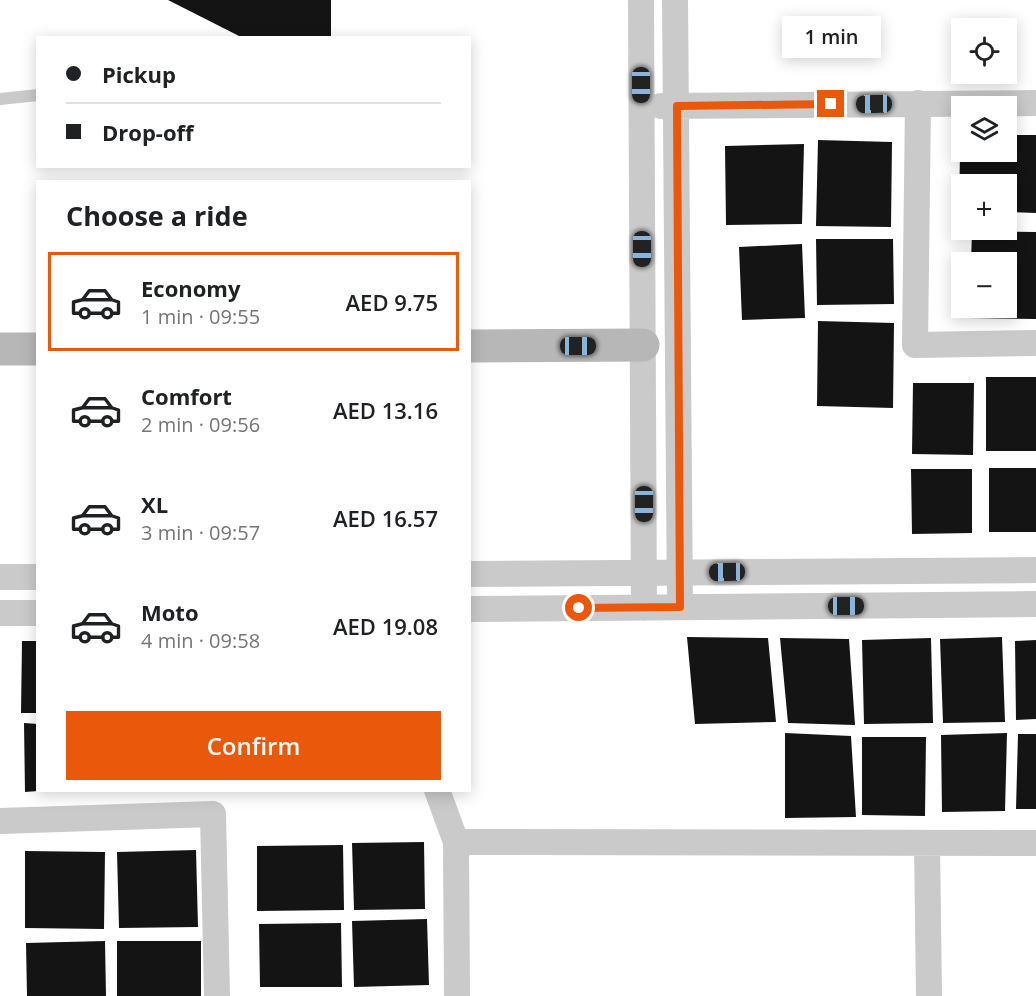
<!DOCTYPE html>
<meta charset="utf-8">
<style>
:root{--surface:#fff;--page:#f6f6f6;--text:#202124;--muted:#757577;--line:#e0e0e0;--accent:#ea580c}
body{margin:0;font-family:"Open Sans",sans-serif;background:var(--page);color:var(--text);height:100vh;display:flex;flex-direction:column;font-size:22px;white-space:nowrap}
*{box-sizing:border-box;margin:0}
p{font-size:20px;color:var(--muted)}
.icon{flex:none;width:33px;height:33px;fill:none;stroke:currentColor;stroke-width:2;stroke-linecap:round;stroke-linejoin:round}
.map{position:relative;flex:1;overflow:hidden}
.panel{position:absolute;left:36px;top:180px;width:435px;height:612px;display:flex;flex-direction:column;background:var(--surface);border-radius:0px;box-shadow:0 3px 15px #0003}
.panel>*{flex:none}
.top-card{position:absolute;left:36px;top:36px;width:435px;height:132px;border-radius:0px;box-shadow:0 3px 15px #0003;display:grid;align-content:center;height:132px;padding:0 30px;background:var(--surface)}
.buttons{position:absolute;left:951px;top:18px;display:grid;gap:12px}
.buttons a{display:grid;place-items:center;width:66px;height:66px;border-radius:0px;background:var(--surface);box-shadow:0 3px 15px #0003;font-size:30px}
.end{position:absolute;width:27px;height:27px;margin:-14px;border:8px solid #ea580c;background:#fff;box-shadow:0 0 0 3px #fff}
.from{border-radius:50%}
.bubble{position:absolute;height:42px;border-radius:0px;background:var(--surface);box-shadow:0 3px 15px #0003;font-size:20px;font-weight:600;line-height:42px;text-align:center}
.car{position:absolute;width:18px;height:36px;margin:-18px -9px;border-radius:8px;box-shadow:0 0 4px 2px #0007;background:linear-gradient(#222 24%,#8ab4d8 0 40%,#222 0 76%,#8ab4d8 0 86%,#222 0)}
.top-card b{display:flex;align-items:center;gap:21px;height:57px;font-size:22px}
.top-card b+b{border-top:2px solid var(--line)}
.top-card i{width:15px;height:15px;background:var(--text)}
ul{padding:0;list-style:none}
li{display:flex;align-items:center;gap:18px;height:99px;margin:0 12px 9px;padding:0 18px;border:3px solid transparent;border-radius:0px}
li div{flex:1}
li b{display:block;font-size:22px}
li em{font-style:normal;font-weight:600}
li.on{border-color:var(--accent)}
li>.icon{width:54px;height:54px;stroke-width:1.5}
h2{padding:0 30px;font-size:27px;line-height:72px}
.primary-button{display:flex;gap:12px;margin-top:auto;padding:12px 30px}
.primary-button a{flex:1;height:69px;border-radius:0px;background:var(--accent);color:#fff;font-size:24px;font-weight:600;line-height:69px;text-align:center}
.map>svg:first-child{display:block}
.building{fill:#141414}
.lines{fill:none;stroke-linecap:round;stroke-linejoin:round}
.service{stroke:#cacaca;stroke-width:12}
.minor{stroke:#cacaca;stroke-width:26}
.secondary{stroke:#b7b7b7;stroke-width:33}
.route{stroke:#ea580c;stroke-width:8}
</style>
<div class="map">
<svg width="1036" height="996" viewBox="0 0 1036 996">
<rect width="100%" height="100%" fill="#fff"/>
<path class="building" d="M168,0h163v38h-88z
M1006,135h30v78l-30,-1v-28h-44v27h-3l1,-59h46z
M818,140l74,2 -1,85 -75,-1z
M804,144l-2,80 -76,1 -1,-79z
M972,231l64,1v87l-66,-1v-10h36v-46h-35z
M816,239h77l1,65 -77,1z
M802,244l3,74 -63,2 -3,-73z
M818,321l76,2 -1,85 -76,-2z
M986,377h50v74h-50z
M913,383h61l-1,72 -61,-1z
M989,468h47v64h-47z
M911,469h61v64l-60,1z
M687,637l81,1 8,84 -81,2z
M1002,637l3,85 -62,1 -3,-84z
M780,638l69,1 6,86 -67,-2z
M931,638l2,85 -69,1 -2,-84z
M1036,640v79l-20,1 -1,-79z
M22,641h16v72h-17z
M24,723l14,1v67l-13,1z
M785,733l66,3 5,81 -71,1z
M1007,733l-2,78 -63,1 -1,-77z
M1018,734h18v75h-20z
M862,737h64l-1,79 -63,-1z
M424,842l1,67 -71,1 -2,-67z
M343,845l1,65 -87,1v-65z
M196,850l2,77 -79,1 -2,-76z
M25,851l80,1 -1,77 -79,-1z
M427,919l2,66 -75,2 -2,-66z
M341,923l1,64h-82l-1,-63z
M105,941l1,55h-79l-1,-53z
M117,941h84v55h-84z"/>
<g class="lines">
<path class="service" d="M0,99l38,-4"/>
<path class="minor" d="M641,0l3,608
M675,0l5,607
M918,103l-3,242 121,-2
M661,106l375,-3
M470,574l566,-4
M0,577h38
M470,609l566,-5
M0,613h38
M437,790l19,52 1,154
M0,821l213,-7 4,182
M456,842l580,1
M927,844l2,152"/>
<path class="secondary" d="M470,346l173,-1
M0,349h38"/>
</g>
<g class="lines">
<path class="route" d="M579,608l101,-1 -3,-501 154,-2"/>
</g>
</svg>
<div class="buttons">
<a><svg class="icon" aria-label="locate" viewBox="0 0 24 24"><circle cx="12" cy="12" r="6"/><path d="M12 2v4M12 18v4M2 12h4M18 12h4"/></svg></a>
<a><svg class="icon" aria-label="layers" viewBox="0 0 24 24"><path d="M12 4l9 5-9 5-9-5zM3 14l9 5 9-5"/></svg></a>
<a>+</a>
<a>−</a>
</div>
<i class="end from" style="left:579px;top:608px"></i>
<i class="end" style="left:831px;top:104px"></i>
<div class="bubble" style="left:782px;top:16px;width:99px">1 min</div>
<i class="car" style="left:641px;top:85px;rotate:180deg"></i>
<i class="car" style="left:874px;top:104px;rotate:269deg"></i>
<i class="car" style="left:642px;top:249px;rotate:180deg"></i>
<i class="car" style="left:578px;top:346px;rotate:90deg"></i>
<i class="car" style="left:644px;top:504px;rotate:180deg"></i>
<i class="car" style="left:727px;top:572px;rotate:269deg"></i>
<i class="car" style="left:846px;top:606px;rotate:90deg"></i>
<div class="top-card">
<b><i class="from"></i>Pickup</b>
<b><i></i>Drop-off</b>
</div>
<section class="panel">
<h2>Choose a ride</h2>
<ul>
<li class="on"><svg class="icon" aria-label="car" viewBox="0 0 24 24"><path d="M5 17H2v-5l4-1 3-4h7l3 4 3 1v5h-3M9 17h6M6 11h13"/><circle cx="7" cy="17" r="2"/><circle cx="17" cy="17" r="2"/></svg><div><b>Economy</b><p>1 min · 09:55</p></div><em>AED 9.75</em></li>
<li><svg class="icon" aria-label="car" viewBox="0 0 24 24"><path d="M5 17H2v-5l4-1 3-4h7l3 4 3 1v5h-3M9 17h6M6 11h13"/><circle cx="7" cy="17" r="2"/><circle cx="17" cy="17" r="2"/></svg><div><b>Comfort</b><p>2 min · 09:56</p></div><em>AED 13.16</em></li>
<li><svg class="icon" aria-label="car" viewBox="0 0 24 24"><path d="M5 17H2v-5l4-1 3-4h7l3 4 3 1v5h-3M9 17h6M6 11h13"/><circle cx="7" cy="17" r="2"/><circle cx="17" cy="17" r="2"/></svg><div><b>XL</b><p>3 min · 09:57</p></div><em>AED 16.57</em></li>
<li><svg class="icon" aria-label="car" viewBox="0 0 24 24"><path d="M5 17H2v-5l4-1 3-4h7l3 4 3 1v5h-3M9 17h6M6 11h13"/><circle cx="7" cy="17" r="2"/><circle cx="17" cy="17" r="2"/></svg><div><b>Moto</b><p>4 min · 09:58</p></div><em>AED 19.08</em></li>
</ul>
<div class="primary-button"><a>Confirm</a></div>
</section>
</div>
